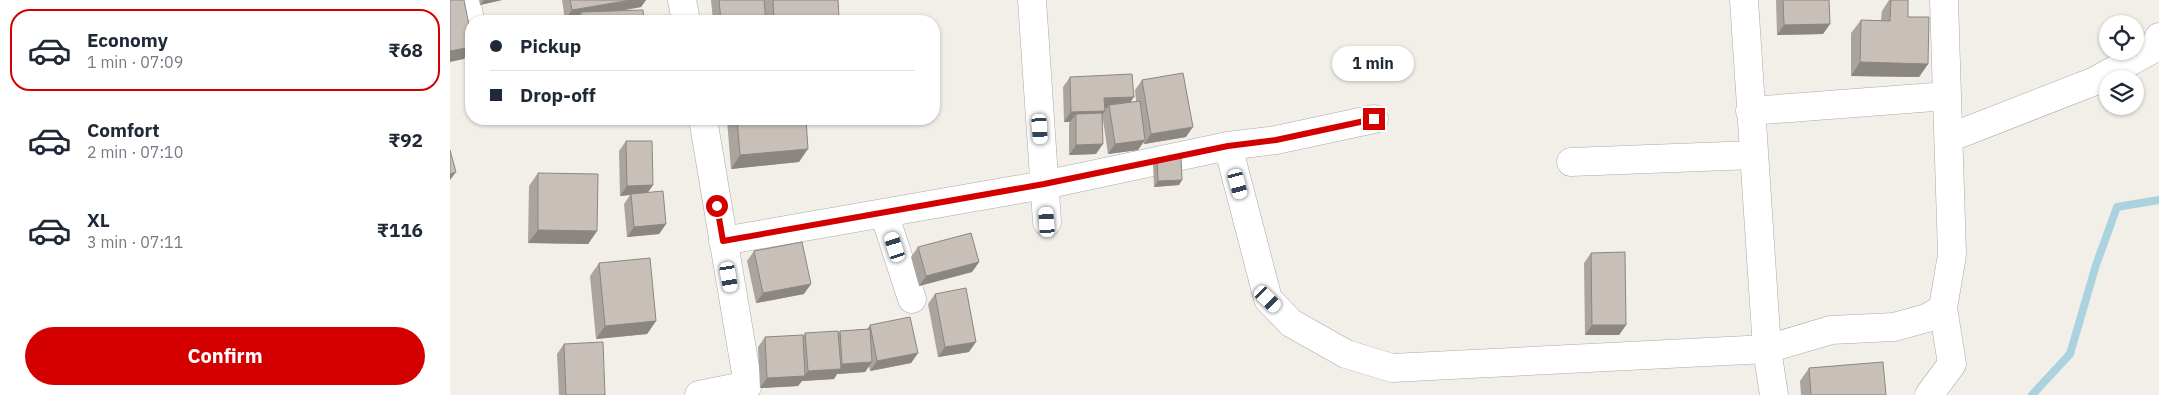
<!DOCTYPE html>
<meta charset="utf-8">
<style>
:root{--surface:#fff;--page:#f2f2f3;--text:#1f2937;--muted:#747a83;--line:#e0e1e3;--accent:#d40000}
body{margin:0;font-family:"IBM Plex Sans",sans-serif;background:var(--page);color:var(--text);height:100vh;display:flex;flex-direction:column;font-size:19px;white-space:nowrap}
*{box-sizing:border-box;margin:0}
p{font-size:16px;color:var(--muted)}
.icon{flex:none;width:28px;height:28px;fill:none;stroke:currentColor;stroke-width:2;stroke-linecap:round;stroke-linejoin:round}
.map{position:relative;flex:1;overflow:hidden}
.details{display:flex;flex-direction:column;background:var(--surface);width:450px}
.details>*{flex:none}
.hud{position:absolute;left:15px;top:15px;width:475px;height:110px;border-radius:20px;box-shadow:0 1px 4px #0004;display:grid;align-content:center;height:110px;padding:0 25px;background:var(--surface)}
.tools{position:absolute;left:1649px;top:15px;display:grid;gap:10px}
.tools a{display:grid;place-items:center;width:45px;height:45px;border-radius:50%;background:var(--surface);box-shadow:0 1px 4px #0004;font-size:25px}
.end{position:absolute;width:22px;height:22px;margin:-11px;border:6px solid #d40000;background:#fff;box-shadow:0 0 0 2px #fff}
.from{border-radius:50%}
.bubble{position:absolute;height:35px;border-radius:18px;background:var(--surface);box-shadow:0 1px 4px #0004;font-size:16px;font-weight:700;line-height:35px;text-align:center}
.car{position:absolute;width:15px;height:30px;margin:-15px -8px;border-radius:6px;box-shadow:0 0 4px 1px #0007;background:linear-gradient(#fff 24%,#345 0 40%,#fff 0 76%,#345 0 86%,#fff 0)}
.hud b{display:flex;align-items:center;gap:18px;height:48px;font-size:19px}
.hud b+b{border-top:1px solid var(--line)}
.hud i{width:12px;height:12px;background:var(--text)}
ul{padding:9px 0 0;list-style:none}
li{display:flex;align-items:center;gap:15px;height:82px;margin:0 10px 8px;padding:0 15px;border:2px solid transparent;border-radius:20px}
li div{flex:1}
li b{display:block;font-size:19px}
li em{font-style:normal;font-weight:700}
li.selected{border-color:var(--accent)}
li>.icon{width:45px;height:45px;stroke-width:1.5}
.cta{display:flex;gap:10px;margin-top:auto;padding:10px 25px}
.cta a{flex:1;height:58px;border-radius:30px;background:var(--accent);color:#fff;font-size:20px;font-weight:700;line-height:58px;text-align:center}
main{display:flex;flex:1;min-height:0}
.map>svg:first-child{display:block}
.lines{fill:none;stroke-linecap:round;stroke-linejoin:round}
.stream{stroke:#aad3df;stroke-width:8}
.street-casing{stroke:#a9a9a9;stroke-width:29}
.street{stroke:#fff;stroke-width:28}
.wall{fill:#aba49e}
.shaded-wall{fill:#8b8681}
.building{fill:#c7bfb8;stroke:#8b8681}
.route{stroke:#d40000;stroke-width:6}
</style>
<main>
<section class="details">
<ul>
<li class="selected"><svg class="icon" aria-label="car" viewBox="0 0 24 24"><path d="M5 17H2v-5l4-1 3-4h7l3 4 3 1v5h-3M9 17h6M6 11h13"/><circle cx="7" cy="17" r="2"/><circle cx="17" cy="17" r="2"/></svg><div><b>Economy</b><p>1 min · 07:09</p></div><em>₹68</em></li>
<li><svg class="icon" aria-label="car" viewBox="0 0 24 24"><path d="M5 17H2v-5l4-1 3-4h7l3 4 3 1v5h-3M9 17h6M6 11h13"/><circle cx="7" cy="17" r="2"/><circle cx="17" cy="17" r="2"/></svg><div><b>Comfort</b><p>2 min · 07:10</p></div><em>₹92</em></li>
<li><svg class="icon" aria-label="car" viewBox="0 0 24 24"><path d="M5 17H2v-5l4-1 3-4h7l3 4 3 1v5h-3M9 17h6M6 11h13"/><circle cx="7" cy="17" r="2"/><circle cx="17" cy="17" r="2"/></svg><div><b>XL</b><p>3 min · 07:11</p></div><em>₹116</em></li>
</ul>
<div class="cta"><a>Confirm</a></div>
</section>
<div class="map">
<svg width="1709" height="395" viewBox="0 0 1709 395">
<rect width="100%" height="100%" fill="#f2efe9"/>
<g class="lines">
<path class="stream" d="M1582,395l38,-41 26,-89 21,-58 42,-7"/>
<g class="street-casing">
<path id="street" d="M16,0l5,25
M232,0l4,21
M582,0l15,222
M1294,0l23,349 7,46
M1300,111l197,-15
M1499,138l146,-57 58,-32 6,-12
M778,146l40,153 23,24 55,31 46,14 375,-19 64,-19 63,-3 33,-9 16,-10 9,-53 -8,-255
M1121,162l182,-7
M434,213l28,86
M273,241l321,-56 184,-39 48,-6 98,-21
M249,395l49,-10 -45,-266
M1479,395l23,-31 -9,-56"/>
</g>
<use href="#street" class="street"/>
</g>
<path class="wall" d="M29,0h23l-22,5z
M112,0h84l-5,7 -20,4 23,10h-69l2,-3 -12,2z
M261,0h127l1,18 -2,3h-124z
M1326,0h53l1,24 -7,10 -46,1z
M1439,0h19v17l20,47 -9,13 -68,-1v-43l10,-13h20l1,-9z
M620,77l60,25 6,-1 -1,-11 7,-10 44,57 -42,7 -1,-2 -5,8 -30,4 -5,-34 -7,34 -27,1v-31l1,-2h-6l-1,-35z
M158,119h37l-4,5 -33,1z
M278,119h111l-2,3 -31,1 -7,39 -68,7 -4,-49z
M176,141l27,44 -5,7 18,32 -7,10 -32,3 -3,-33 6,-9 -10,1 -1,-45z
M707,158l25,22 -3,5 -25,2 -1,-23z
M88,173l59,58 -9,13 -60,-1 1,-57z
M468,247l61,15 -7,10 -53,14 -8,-29z
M304,251l50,43 -48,9 -9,-42z
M1141,253l35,72 -7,10h-34l-1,-72z
M149,263l57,58 -9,13 -51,5 -6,-63z
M485,294l34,58 -31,5 -10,-53z
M420,325l48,28 -7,10 -41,8 -1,-5 -4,6 -28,2 -3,5 -32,2 -4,5 -38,2 -2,-41 7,-10 38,-1 2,-3h33l2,-2 27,-2z
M114,344l41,51h-46l-2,-41z
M1359,368l77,27h-85l-1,-14z"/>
<path class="shaded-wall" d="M34,0h18l-22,5z
M181,0h15l-5,7 -60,10v-5l-4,6 -12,2 7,-10z
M389,18l-2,3h-64l1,-1z
M1380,24l-7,10 -46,1 7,-10z
M21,47v2l-7,10 -14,3v-11z
M1410,62l68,2 -9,13 -68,-1z
M684,97l-7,10 -18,-2 -2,3h-10l7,-10z
M655,111l-7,10 -22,-7 -6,8h-6l7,-10z
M163,119h32l-4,5 -33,1z
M203,119h14l-16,3z
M356,119h33l-2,3 -34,1z
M743,127l-7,10 -42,7 7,-10z
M695,140l-7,10 -30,4 7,-10z
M653,144l-7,10 -27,1 7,-10z
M358,149l-9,13 -68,7 9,-14z
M6,172l-6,8v-6z
M732,180l-3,5 -25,2 4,-6z
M203,185l-7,10 -15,-1 -1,1 -10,1 7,-10z
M216,224l-7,10 -32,3 7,-10z
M88,230l59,1 -9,13 -60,-1z
M529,262l-7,10 -53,14 7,-10z
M361,284l-7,10 -48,9 7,-10z
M206,321l-9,13 -51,5 9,-13z
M1142,325h34l-7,10h-34z
M526,342l-7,10 -31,5 7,-10z
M468,353l-7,10 -41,8 7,-10z
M422,362l-7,10 -28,2 -3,5 -32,2 -4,5 -38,2 7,-10 37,-2 4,-5 30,-2 4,-5z"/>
<path class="building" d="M0,0h14l7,35v12l-21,4z
M120,0h61l-59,10z
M269,0h45l2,21h-45z
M323,0h65l1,18 -65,2z
M1333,0h46l1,24 -46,1z
M1441,0h17v17h21l-1,47 -68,-2 1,-42 29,1z
M193,10l1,11h-63v-9z
M733,73l10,54 -42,7 -9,-54z
M682,74l2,23 -30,1 1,13 -34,1 -1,-35z
M690,101l5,39 -30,4 -6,-39z
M652,113l1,31 -27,1v-31z
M287,119h69l2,30 -68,6z
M176,141h26l1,44 -26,1z
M0,150l6,22 -6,2z
M731,157l1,23 -24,1 -1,-23z
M88,173l60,1 -1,57 -59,-1z
M213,191l3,33 -32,3 -3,-33z
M521,233l8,29 -53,14 -8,-29z
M352,242l9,42 -48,9 -9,-42z
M1175,252l1,73h-34l-1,-72z
M200,258l6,63 -51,5 -6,-63z
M516,288l10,54 -31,5 -10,-53z
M460,317l8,36 -41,8 -7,-36z
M420,329l2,33 -30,2 -2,-33z
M388,331l3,38 -33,2 -3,-38z
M353,335l2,41 -38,2 -2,-41z
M153,342l2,53h-39l-2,-51z
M1433,362l3,33h-75l-2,-27z"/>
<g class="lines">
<path class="route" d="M267,206l6,35 321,-57 184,-38 48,-6 98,-21"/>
</g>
</svg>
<div class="tools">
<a><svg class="icon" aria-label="locate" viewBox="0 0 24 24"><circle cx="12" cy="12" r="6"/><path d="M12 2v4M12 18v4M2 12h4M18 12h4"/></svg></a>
<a><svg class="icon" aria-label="layers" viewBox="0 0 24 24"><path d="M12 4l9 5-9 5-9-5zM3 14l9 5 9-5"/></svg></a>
</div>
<i class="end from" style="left:267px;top:206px"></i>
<i class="end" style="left:924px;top:119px"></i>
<div class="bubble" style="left:882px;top:46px;width:82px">1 min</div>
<i class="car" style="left:590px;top:129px;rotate:176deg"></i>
<i class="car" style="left:788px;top:184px;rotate:165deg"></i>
<i class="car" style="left:597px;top:222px;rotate:356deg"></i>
<i class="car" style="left:445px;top:247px;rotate:342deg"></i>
<i class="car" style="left:279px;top:277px;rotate:170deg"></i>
<i class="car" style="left:818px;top:299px;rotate:135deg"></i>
<div class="hud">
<b><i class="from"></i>Pickup</b>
<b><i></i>Drop-off</b>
</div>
</div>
</main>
